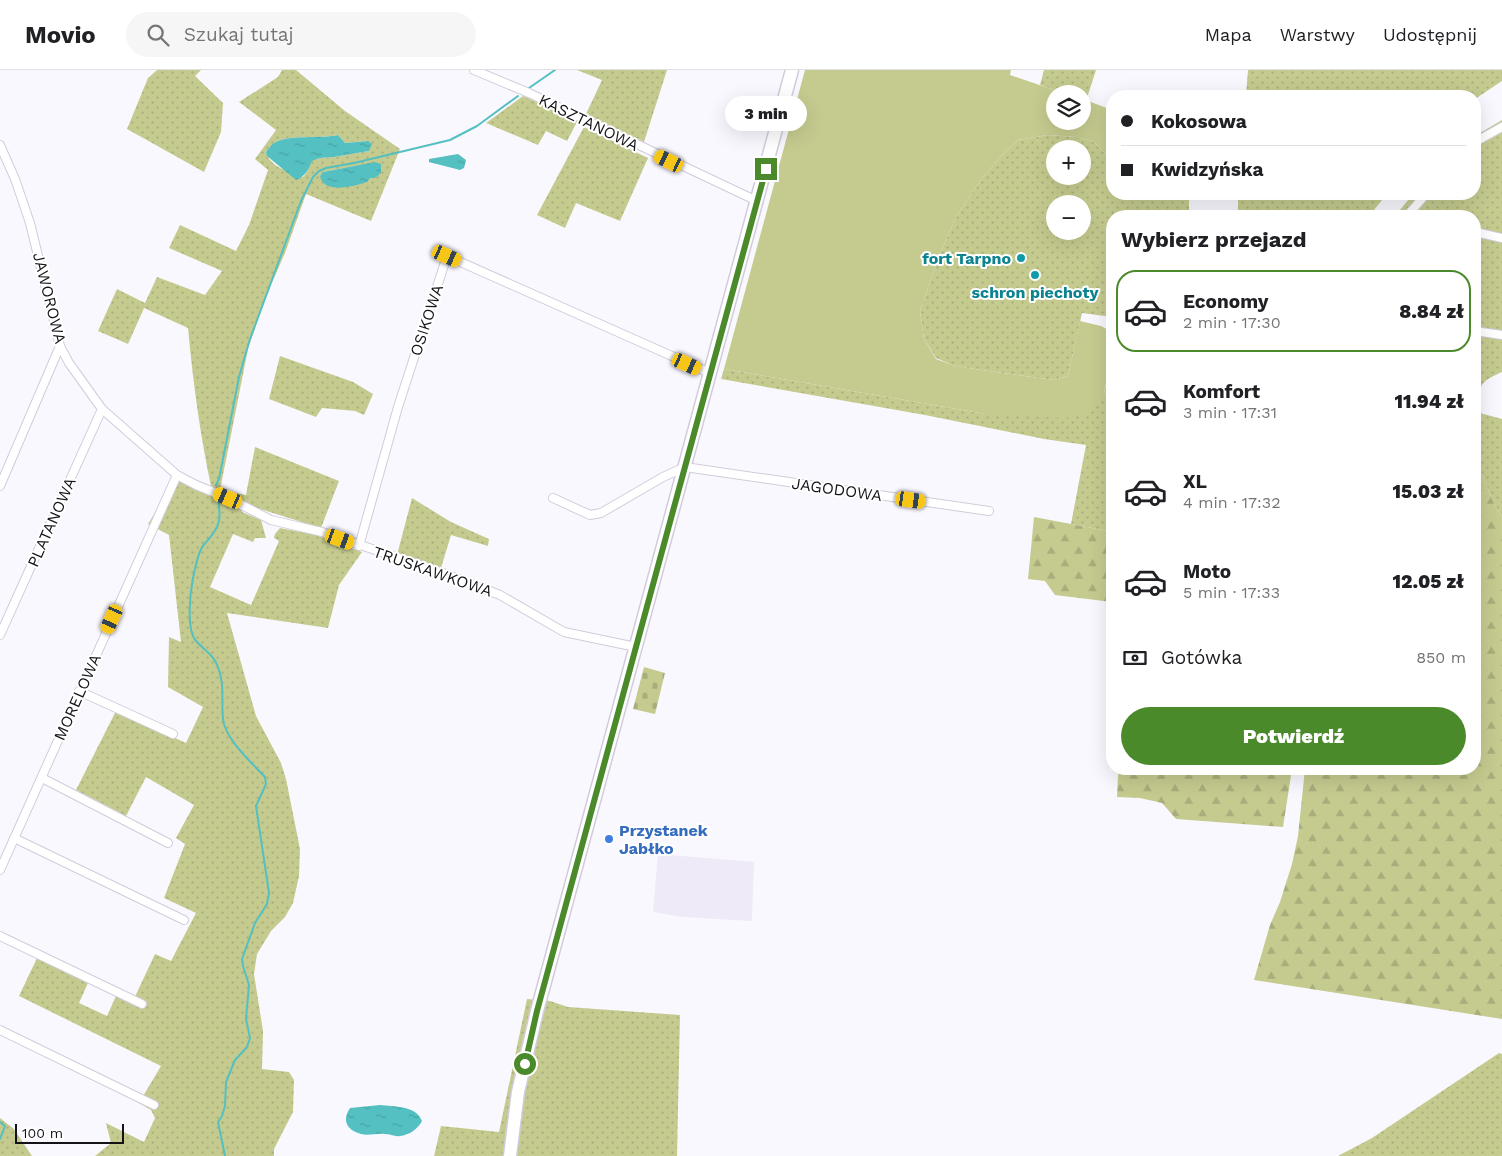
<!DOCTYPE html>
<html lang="pl">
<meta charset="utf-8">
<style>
:root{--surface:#fff;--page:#f6f6f6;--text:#202124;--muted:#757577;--line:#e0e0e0;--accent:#4b8a2a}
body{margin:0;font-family:"Work Sans",sans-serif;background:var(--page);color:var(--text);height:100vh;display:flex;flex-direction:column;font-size:19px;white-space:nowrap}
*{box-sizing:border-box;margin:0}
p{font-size:16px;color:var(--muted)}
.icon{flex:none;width:28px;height:28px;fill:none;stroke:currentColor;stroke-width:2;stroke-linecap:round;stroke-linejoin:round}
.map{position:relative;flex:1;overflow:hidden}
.side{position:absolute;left:1106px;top:140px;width:375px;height:565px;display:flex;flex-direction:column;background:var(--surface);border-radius:20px;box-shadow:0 5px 20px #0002}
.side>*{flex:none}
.guide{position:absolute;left:1106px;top:20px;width:375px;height:110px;border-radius:20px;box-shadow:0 5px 20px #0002;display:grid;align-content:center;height:110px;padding:0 15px;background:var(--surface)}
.fabs{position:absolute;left:1046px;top:15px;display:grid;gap:10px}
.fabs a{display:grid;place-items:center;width:45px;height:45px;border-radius:50%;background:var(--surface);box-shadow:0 5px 20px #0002;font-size:25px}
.scale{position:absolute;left:15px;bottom:12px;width:109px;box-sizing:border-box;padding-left:5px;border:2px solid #151318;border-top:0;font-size:14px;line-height:18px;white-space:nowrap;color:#151318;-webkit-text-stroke:4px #fff;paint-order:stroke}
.end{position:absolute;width:22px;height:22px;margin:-11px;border:6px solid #4b8a2a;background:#fff;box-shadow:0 0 0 2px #fff}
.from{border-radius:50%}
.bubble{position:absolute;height:35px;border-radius:18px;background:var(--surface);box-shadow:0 5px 20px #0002;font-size:16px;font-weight:800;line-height:35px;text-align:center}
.car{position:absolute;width:15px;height:30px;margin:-15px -8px;border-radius:6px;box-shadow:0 0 4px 1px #0007;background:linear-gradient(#f5c518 24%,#345 0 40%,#f5c518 0 76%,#345 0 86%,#f5c518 0)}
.guide b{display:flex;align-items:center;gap:18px;height:48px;font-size:19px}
.guide b+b{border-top:1px solid var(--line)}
.guide i{width:12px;height:12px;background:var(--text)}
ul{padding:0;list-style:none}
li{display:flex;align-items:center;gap:15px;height:82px;margin:0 10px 8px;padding:0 5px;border:2px solid transparent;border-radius:20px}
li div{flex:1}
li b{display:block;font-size:19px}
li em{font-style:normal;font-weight:800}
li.selected{border-color:var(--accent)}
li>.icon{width:45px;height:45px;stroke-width:1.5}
h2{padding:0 15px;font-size:22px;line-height:60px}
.pay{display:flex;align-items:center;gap:12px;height:55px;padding:0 15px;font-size:19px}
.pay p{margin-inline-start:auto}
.primary-button{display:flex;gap:10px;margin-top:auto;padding:10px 15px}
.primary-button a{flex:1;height:58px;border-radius:30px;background:var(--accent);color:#fff;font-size:20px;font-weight:800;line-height:58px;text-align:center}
header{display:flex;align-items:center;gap:30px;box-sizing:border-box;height:70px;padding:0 25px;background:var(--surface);border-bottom:1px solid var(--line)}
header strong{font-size:24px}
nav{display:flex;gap:28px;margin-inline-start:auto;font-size:18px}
.search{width:350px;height:45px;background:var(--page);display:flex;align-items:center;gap:12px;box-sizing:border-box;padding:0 18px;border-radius:28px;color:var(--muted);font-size:19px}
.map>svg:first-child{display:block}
.built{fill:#efeaf7}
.grass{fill:url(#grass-dots);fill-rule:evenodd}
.forest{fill:url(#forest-firs)}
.cemetery{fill:url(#cemetery-stones)}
.garden{fill:#c5cb8f}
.water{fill:url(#water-ripples)}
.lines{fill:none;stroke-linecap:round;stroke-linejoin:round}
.stream{stroke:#54c0c1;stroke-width:2}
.street-casing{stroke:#d1ccdb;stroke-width:10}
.primary-casing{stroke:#d1ccdb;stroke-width:15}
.street{stroke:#fff;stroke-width:8}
.primary{stroke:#fff;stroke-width:12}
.route{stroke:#4b8a2a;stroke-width:6}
.culture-dot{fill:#0f9aa8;stroke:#fff;stroke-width:2}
.shop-dot{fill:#3f7fe0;stroke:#fff;stroke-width:2}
.labels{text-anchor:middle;stroke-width:4;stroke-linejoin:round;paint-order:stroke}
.street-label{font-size:16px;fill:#151318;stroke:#fff}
.culture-label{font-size:16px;font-weight:bold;fill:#0d838f;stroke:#fff;text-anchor:end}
.shop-label{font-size:16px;font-weight:bold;fill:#366cbe;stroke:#fff;text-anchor:start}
</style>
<header>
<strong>Movio</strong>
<div class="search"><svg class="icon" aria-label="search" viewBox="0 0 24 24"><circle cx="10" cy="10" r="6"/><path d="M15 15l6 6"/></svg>Szukaj tutaj</div>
<nav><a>Mapa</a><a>Warstwy</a><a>Udostępnij</a></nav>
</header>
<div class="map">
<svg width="1502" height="1086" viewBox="0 0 1502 1086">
<defs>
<pattern id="grass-dots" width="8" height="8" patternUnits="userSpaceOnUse" patternTransform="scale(1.25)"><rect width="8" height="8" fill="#c5cb8f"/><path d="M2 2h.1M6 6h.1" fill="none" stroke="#a8ad7b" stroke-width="1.8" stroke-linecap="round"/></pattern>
<pattern id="forest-firs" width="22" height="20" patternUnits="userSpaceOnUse" patternTransform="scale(1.25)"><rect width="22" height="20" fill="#c5cb8f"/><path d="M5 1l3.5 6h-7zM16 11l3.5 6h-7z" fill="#a8ad7b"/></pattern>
<pattern id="cemetery-stones" width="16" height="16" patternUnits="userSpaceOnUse" patternTransform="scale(1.25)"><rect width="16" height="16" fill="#c5cb8f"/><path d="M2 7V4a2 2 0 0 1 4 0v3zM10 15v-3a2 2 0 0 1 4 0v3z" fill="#a8ad7b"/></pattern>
<pattern id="water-ripples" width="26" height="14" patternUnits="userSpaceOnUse" patternTransform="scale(1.25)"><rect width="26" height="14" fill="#54c0c1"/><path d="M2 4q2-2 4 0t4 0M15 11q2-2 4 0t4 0" fill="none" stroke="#48a4a5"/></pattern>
</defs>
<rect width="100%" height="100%" fill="#faf8ff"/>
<path class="built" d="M658,784l96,8 -2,59 -70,-4 -29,-5z"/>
<path class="grass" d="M157,0h44l-6,6 28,27 -2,29 -17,40 -77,-43 21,-51z
M282,0h14l49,41 55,38 -29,72 -65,-27 -21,59 -22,50 -15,46 -28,141 26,5 9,-48 84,34 -18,47 -77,-24 -2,8 19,8 5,18h-11l-2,4 -20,-8 -23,53 41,18 28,-64 -5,-3 1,-4 5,-6 36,7 46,17 -23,33 -11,43 -101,-15 29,103 25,47 5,16 14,70 -1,27 -6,27 -8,14 -14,14 -14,23 -3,20 9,57 -1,38 27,3 5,8 -1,32 -19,37v7h-179l16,-13 -5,-20 38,19 11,-24 -4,-8 -12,-7 22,-37 -142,-70 18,-38 51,25 -9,20 28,13 9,-20 16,7 23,-49 16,7 25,-48 -32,-15 21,-54 -9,-6 18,-33 -48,-28 -20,39 -50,-26 40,-79 70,32 17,-36 -35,-20 1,-50 12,5 -12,-107 -21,-11 20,-32 14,-18 29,12c-11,-52 -18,-104 -23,-158l-44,-20 -16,36 -30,-13 19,-42 28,14 12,-26 48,18 17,-24 -53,-23 11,-23 56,26 13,-26 19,-55 -13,-11 21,-29 -37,-28 39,-25zM338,65l7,8 23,-2 1,10 -35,6 -14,1 -9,3 -4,11 -4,5c-14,-5 -33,-10 -37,-25 2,-3 5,-7 8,-9 14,-9 48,-4 64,-8zM355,96l20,12 -55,-2 3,-4z
M577,0h90l-23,72 -58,-28 16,-34z
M1044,0h52l-10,31 -3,-2 -1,-5h-16l-26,-9z
M1248,0h254v11l-27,18v-3h-229z
M523,26l55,24 -11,21 -21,-10 -8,14 -52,-22z
M1502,50v252c-25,11 -24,15 -22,41l22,6v98c-12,-17 -16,-38 -27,-56v-245h-80l18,-22h62v-58z
M584,57l64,31 -28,63 -44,-18 -11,25 -28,-13z
M1048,65l28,2 18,5 9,9 9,14v29h77v22h-77v101l-30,-4 -14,63 -14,4 -80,-11 -22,-4 -16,-7 -12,-19 -4,-28 20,-57 16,-37 24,-36 22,-26 16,-15zM1055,79h27v27h-27zM1055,134h27v27h-27z
M1238,124h149l-18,22h-131z
M280,286l73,26 20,12 -9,21 -9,-4 -33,-3 -6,9 -47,-18z
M724,299l262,45 118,-20 2,-9 6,1v119l-4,26 -37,-7 15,-79 -42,-6 -119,-24 -204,-36z
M412,428l39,24 38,17 -1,7 -37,-11 -10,33 -44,-13z
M527,929l23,2 18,6 112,8 -3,141h-243l7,-30 58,6z
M1499,983l3,1v102h-164l34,-18z
M0,1048l14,11 18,27h-32z"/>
<path class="forest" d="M1475,391c11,18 15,39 27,56v502l-248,-39 16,-55 10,-23 12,-38 6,-28 7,-67h170z
M1112,435v97l-57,-7 -10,-14 -17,-2 6,-62 74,14z
M1120,699h172l-9,58 -107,-8 -14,-16 -22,-5 -23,-1 1,-21z"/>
<path class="cemetery" d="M644,597l21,6 -10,41 -22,-5z"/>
<path class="garden" d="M805,0h206l-1,5 56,19h-11v27h27l1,-22 29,11v55l-9,-14 -9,-9 -18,-5 -28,-2 -30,5 -16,15 -22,26 -24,36 -16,37 -20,57 4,28 12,20 16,6 22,4 80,11 14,-4 12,-55 21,5 11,6v18l-8,44 -19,20 -21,4 -78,-4 -262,-45z"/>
<path class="water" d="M338,65l7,8 23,-2 4,3 -3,7 -35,6 -14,1 -8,3c-4,9 -6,15 -16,19l-29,-24 -1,-4c2,-3 5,-7 8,-9 14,-9 48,-4 64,-8z
M458,84l8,6 -2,8 -4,2 -31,-8v-3z
M375,92l6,2v9l-6,5h-5l-3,4c-13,4 -43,13 -47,-6l3,-4z
M380,1035c14,2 36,0 42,16 -4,8 -13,14 -22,15 -5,1 -10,-2 -15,-2 -8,-1 -17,2 -24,0 -15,-4 -19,-14 -11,-26z"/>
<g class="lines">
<path class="stream" d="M529,18l26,-18
M216,415l3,-6 20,-102 10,-35 52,-141 12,-24 6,-6 7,-3 28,-5 96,-23 27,-14 41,-30
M218,428c3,20 3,27 -10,42 -3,3 -5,5 -7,9 -4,9 -6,19 -8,29 -3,16 -7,51 3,63 8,9 18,14 22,26 7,18 3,34 5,52 2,20 29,44 42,58l1,7 -10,22 13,87 -2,11 -12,19 -13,36 1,7 6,19 -3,34 4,19 -3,9 -12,13 -9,22 -1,24 -3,10 -4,6 7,34
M0,1069l5,-13 -5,-4"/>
<g class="street-casing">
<path id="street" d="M474,0l55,23 228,108
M1475,72l27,-15
M0,75l15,34 15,44 30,123 9,17 33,46 75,66 19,10 32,13 43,22 51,12 124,42 54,21 64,37 72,15
M1407,146l19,-22
M1475,162l27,6
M1475,261l27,4
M0,416l60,-140
M553,428l37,17 11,-2 62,-36 22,-10 304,44
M359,476l39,-139 49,-151 263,117
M0,565l102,-226
M79,621l94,43
M42,708l126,65
M14,768l170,82
M0,800l177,-395
M0,866l142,68
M0,960l154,75"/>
</g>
<g class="primary-casing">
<path id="primary" d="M510,1086l8,-64 19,-81 255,-941"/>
</g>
<use href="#street" class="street"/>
<use href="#primary" class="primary"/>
</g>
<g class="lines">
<path class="route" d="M525,994l12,-53 229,-842"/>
</g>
<g class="culture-dot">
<circle cx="1021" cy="188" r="5"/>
<circle cx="1035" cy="205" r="5"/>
</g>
<circle class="shop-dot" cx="609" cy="769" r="5"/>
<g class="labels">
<g class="street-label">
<text transform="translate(589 52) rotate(26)" y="6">KASZTANOWA</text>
<text transform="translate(50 228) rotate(76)" y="6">JAWOROWA</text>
<text transform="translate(426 250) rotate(-72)" y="6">OSIKOWA</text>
<text transform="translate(837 419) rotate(8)" y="6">JAGODOWA</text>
<text transform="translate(51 452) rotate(-66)" y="6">PLATANOWA</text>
<text transform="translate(433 501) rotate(19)" y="6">TRUSKAWKOWA</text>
<text transform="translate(77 627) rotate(-66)" y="6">MORELOWA</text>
</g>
<g class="culture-label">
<text x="1011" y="194">fort Tarpno</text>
<text x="1035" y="228" text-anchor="middle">schron piechoty</text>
</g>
<g class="shop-label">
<text x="619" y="766">Przystanek<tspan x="619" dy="18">Jabłko</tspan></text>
</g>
</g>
</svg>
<div class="fabs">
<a><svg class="icon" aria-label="layers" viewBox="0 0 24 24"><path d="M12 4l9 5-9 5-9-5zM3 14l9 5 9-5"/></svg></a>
<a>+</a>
<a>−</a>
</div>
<div class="scale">100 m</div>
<i class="end from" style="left:525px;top:994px"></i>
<i class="end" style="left:766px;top:99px"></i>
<div class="bubble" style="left:725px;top:26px;width:82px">3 min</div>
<i class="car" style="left:669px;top:91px;rotate:296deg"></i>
<i class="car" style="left:447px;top:186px;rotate:114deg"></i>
<i class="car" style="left:687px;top:294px;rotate:114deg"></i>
<i class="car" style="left:228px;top:428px;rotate:293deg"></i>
<i class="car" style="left:911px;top:430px;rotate:98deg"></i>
<i class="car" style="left:340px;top:469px;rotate:110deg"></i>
<i class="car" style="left:112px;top:549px;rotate:204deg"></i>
<div class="guide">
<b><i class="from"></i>Kokosowa</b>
<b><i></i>Kwidzyńska</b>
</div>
<section class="side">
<h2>Wybierz przejazd</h2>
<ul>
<li class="selected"><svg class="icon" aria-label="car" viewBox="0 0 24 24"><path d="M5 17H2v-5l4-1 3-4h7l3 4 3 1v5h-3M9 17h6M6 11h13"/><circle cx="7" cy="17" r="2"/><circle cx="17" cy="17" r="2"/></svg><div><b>Economy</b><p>2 min · 17:30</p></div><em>8.84 zł</em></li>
<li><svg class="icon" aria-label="car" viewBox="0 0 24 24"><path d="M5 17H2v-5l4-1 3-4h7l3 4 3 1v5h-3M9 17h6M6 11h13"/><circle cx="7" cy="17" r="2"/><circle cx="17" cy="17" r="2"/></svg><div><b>Komfort</b><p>3 min · 17:31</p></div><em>11.94 zł</em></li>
<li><svg class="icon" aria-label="car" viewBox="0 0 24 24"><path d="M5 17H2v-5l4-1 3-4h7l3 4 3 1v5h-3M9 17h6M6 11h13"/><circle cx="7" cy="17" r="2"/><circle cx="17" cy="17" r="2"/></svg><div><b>XL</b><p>4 min · 17:32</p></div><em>15.03 zł</em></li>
<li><svg class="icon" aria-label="car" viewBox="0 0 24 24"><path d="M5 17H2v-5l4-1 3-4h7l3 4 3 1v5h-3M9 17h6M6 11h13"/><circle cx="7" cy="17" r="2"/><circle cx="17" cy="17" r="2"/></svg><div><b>Moto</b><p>5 min · 17:33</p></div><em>12.05 zł</em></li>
</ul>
<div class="pay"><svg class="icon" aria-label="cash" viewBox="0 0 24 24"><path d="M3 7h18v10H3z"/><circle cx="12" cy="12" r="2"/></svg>Gotówka<p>850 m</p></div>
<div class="primary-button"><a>Potwierdź</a></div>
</section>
</div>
